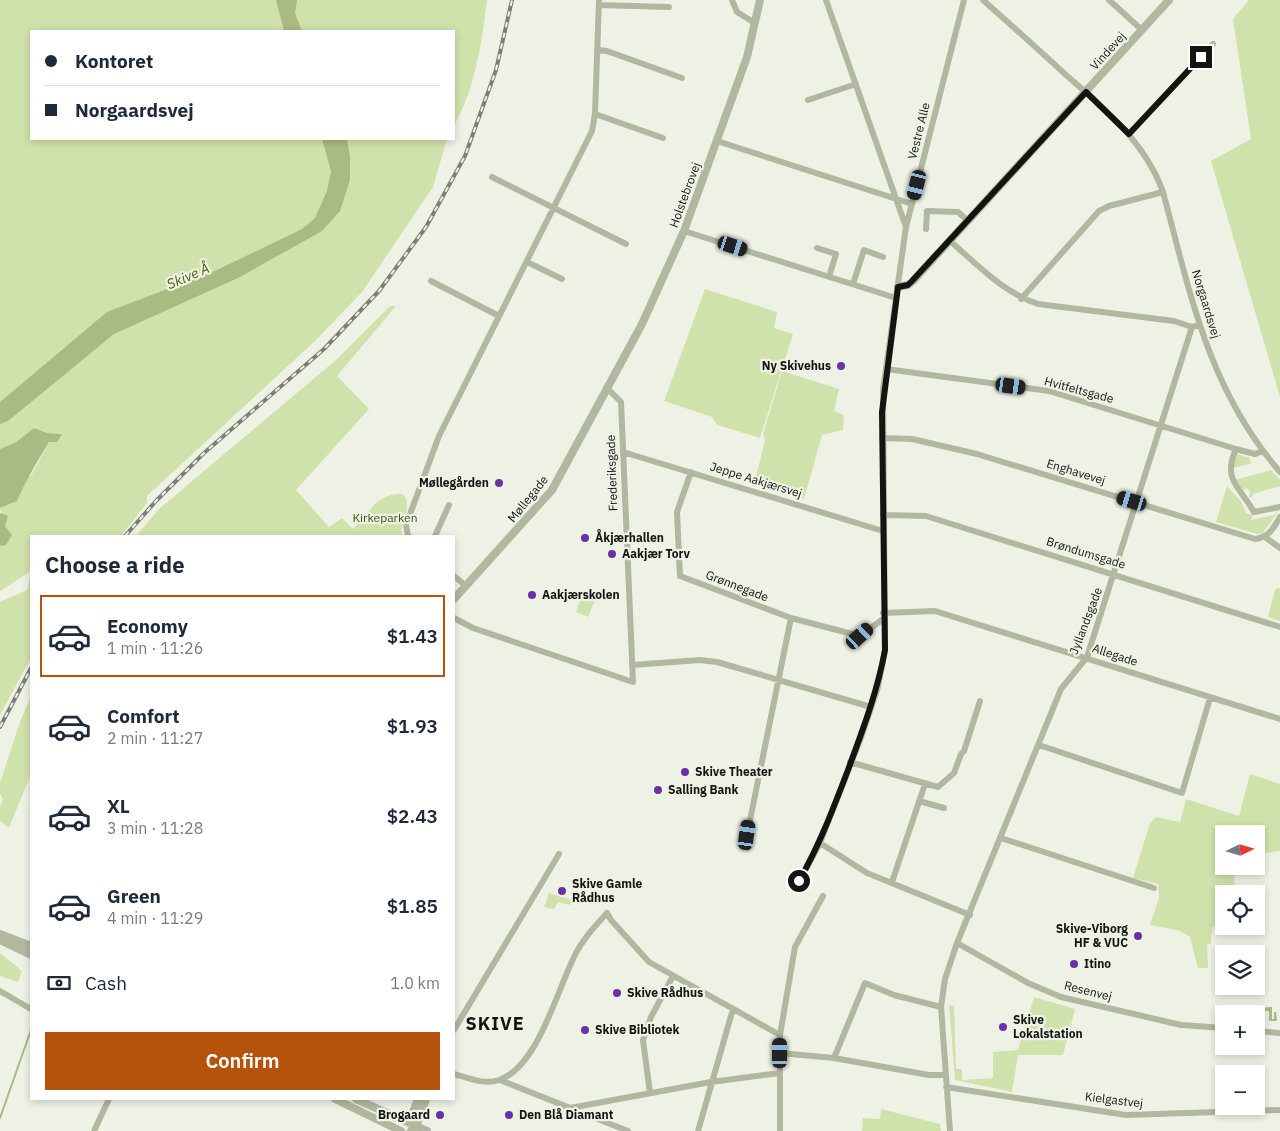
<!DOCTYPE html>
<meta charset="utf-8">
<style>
:root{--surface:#fff;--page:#f6f6f7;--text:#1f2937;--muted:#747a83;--line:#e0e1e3;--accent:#b45309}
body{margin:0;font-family:"IBM Plex Sans",sans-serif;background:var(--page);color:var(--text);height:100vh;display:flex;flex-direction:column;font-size:19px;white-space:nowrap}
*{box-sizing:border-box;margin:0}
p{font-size:16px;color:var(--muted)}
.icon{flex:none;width:28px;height:28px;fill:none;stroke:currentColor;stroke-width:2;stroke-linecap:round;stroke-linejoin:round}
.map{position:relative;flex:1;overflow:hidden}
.sheet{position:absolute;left:30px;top:535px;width:425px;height:565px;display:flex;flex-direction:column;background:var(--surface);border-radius:0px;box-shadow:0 2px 8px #0003}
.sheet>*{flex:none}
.hud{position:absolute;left:30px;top:30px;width:425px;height:110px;border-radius:0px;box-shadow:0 2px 8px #0003;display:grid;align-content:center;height:110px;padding:0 15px;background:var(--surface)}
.needle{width:32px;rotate:85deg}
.buttons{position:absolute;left:1215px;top:825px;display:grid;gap:10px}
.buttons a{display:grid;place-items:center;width:50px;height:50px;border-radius:0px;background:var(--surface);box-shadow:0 2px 8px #0003;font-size:25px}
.end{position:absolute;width:22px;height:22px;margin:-11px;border:6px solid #141511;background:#fff;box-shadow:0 0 0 2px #fff}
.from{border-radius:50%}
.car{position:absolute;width:15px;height:30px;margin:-15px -8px;border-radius:6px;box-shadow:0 0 4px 1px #0007;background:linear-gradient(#222 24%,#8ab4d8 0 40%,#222 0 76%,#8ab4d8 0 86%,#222 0)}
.hud b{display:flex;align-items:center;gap:18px;height:48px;font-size:19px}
.hud b+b{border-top:1px solid var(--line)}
.hud i{width:12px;height:12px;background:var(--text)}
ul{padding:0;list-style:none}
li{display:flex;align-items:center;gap:15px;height:82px;margin:0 10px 8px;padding:0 5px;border:2px solid transparent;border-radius:0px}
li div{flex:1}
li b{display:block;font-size:19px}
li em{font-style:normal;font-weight:600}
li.selected{border-color:var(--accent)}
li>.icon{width:45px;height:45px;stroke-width:1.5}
h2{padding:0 15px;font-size:22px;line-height:60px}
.pay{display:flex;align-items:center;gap:12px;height:55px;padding:0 15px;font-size:19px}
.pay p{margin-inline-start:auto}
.action{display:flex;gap:10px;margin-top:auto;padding:10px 15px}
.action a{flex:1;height:58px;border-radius:0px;background:var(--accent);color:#fff;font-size:20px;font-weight:600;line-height:58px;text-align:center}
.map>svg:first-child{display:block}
.green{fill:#d0e2ab}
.water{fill:#a9bb83}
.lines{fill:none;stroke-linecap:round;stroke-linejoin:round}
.stream{stroke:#a9bb83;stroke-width:2}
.minor{stroke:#b0b8a0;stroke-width:6}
.tertiary{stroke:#b0b8a0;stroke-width:8}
.rail-casing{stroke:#7d7f77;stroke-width:4}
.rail{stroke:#eef2e5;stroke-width:2;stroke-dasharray:5.5;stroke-linecap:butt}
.route{stroke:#141511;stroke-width:6}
.poi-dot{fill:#6b30a6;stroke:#eef2e5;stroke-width:2}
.labels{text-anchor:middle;stroke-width:4.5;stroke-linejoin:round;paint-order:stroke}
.street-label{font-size:12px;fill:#141511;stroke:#eef2e5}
.poi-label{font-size:12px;font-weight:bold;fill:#141511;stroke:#eef2e5;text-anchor:start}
.park-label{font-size:12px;fill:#3f4e0f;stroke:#eef2e5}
.water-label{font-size:14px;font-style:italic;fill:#4c6005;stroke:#eef2e5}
.district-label{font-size:18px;font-weight:bold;letter-spacing:1px;fill:#141511;stroke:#eef2e5}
</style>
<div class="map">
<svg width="1280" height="1131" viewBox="0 0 1280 1131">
<rect width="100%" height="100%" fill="#eef2e5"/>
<path class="green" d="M0,0h487c-5,43 -12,88 -33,126v-95h-423v108h416l-14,48 -71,105 -47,49 -168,155v7l-26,33h-90v35l-31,20v-45l6,-1 -1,-19 -5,-18 17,-7 9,-22 6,-5 17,-32 13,-8 -15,-1 -13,-5 -18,14 -16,7z
M1249,0h31v397l-69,-236 40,-22 -18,-120z
M705,289l72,23 -3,16 19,6 -33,104 -43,-13 -5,-8 -48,-16z
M390,306h6l-59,70 32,33 -73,81 33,37 13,-9 11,11c8,-8 14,-17 21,-24 7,-8 35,-20 33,0 0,12 -8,19 -5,31h-266l23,-27 178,-150z
M782,371l57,18 -5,22 10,4 -1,15 -21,5 -18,64 -50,-14 11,-45 -2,-6z
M1237,454l13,4 1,6 -19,4z
M1271,470l9,10v6l-27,8v2l-4,2 1,-7 -4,-3 -2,3 -9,-11z
M1227,486l15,17 4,10 7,2 -2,5 23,-5 6,-6 -17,24 -6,1 -41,-12z
M31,576v82l-31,57v-113l27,-12z
M1278,587l2,2v32l-12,-4 7,-27z
M583,593l13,5 -8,19 -12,-5z
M31,697v77l-22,54 -9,-7v-14l3,-8 -3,-6v-10l21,-64z
M1250,774l30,10v67l-15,2 -9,10v-29h-32v32h30l-19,1 -1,27h-10v32h10v1h-22l-1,17h-4l1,24h-10l-8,-31 -10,-6 -30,-6 9,-27 -1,-14 -25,-6 17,-55 6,-6 24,5 6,-23 53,17z
M549,893l23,7 -2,5 -12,-3 -4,7 -10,-2z
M0,953l22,18 -4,11 -18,-6z
M1034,997l41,12 -12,46h-45l-6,37 -57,-12 -6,-75 5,1 2,63h6v11l31,-2v-26l25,-2z
M881,1109l59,15 1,7h-79l1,-13 17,1z"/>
<path class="water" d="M276,0h21l-2,13 7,18h-18z
M322,139h25l3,17v24l-10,31 -18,20 -84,47 -124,56 -106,87 -8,3v-22l107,-90 110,-42 85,-41 13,-11 12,-27 4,-20z
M34,428l13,5 15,1 -5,8h-8c-12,20 -23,38 -32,59l-17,7v-59l16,-7z
M0,513l8,3 -3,10 7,9 -6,10 -6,1z
M1272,1007v12h2v-7h2l1,9h-8v-10h-11l-2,8 -2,-11z"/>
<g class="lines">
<path class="stream" d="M0,1118l31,-88"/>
<path class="minor" d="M732,0l5,12 18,11
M826,0l80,227
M983,0c28,25 56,50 83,75 39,34 79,67 97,117 28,104 45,196 117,280
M1109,0l33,30
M599,5l70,2
M598,50l9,1 75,27
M808,100l48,-16
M595,114l68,24
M1129,134l84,-90
M717,141l195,63
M492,177l134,67
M926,229l1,-18 31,1 9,8
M684,231l212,67
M950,241c28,24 52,51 88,63l136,17 18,6
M817,248l19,6 -7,23
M527,262l35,17
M431,281l68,35
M853,284l11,-34 19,7
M1021,299l78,-88 10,-5 54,-14
M886,369l163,22 187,58 19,5 7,-3
M882,438l30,1 65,15 278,85c14,-2 18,-10 25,-22
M1236,449c-14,31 4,38 18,63l26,-5
M623,452l260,79
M691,472l-14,40 3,64 111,42 69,18 23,-17
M883,515l43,1 354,111
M408,536l-2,-11 33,-89 153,-305 3,-17 4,-114
M435,536l14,-31
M1265,537l15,11
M454,576l11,9
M883,613l52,-2 345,108
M454,618l19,10 160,54 -12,-280 -13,-13
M632,665l68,-5 17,2 154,45
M1039,745l143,48 28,-95
M850,762l88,25 16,-14 7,-19 3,-3 16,-50
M919,801l25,7
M747,835l44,-217
M1001,838l153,50
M820,843l47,30 103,42
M799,881l21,-38 42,-108 16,-48 7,-37 -2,-260 23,-163 58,-227
M892,882l33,-98
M957,943l71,40 33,14 120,28 43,3
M0,991l31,18
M454,1030l105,-176
M1256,1031l24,2
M780,1053l54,5 95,17h16
M834,1058l31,-75 29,12 47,12
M454,1074c14,4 30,11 45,6 39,-13 58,-90 76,-125 8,-16 20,-29 32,-42l4,7 38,42 131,73
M500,1080l128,51
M946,1087l180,28 154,-5
M650,1093l-7,-53 8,-23 22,-41
M570,1108l141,-26 69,-9
M94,1131l15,-32
M698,1131l35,-122
M780,1131v-96l15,-88 28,-51
M950,1131l-9,-124 4,-28 12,-36 104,-254 26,-32 105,-330 7,-2"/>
<path class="tertiary" d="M898,287l10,-2 5,-4 256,-281
M454,599l98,-109 90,-166 42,-93 63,-174 13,-57
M0,934l31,12
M0,940l31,15
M335,1099l66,32
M356,1099l71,32
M414,1126l-2,-11 6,-16
M411,1131l9,-13 6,-19"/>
<g class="rail-casing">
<path id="rail" d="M125,536l31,-35 48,-48 120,-104 55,-58 47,-64 39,-71 31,-86 16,-70
M0,727l31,-59"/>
</g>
<use href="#rail" class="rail"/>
</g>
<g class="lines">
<path class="route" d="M799,881c21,-37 34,-72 49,-111 15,-41 29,-77 37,-120l-3,-238 16,-125 10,-2 4,-4 174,-189 43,42 72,-77"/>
</g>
<g class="poi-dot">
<circle cx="841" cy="366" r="5"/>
<circle cx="499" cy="483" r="5"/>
<circle cx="585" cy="538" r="5"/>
<circle cx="612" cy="554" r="5"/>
<circle cx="532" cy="595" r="5"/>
<circle cx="685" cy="772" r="5"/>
<circle cx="658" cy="790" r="5"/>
<circle cx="562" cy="891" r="5"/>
<circle cx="1138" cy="936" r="5"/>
<circle cx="1074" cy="964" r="5"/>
<circle cx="617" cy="993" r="5"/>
<circle cx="1003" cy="1027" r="5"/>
<circle cx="585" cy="1030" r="5"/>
<circle cx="440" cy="1115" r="5"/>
<circle cx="509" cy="1115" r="5"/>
</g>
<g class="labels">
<g class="street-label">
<text transform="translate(1108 51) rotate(-48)" y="4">Vindevej</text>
<text transform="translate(919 131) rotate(-76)" y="4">Vestre Alle</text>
<text transform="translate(685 195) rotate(-70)" y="4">Holstebrovej</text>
<text transform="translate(1206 304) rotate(73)" y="4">Norgaardsvej</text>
<text transform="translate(1079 390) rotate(15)" y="4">Hvitfeltsgade</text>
<text transform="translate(1076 472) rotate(17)" y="4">Enghavevej</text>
<text transform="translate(612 473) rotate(-92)" y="4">Frederiksgade</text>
<text transform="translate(756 480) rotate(17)" y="4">Jeppe Aakjærsvej</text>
<text transform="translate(528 499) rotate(-51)" y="4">Møllegade</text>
<text transform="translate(1086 553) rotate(17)" y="4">Brøndumsgade</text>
<text transform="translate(737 586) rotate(21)" y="4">Grønnegade</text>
<text transform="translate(1086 621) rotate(-69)" y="4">Jyllandsgade</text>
<text transform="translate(1115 655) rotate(18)" y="4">Allegade</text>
<text transform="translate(1088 991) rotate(14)" y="4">Resenvej</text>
<text transform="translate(1114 1100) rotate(7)" y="4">Kielgastvej</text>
</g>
<g class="poi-label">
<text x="831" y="370" text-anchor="end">Ny Skivehus</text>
<text x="489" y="487" text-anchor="end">Møllegården</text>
<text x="595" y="542">Åkjærhallen</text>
<text x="622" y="558">Aakjær Torv</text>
<text x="542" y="599">Aakjærskolen</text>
<text x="695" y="776">Skive Theater</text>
<text x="668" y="794">Salling Bank</text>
<text x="572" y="888">Skive Gamle<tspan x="572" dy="14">Rådhus</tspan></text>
<text x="1128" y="933" text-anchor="end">Skive-Viborg<tspan x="1128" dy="14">HF &amp; VUC</tspan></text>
<text x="1084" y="968">Itino</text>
<text x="627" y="997">Skive Rådhus</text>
<text x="1013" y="1024">Skive<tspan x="1013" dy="14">Lokalstation</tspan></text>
<text x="595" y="1034">Skive Bibliotek</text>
<text x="430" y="1119" text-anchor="end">Brogaard</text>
<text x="519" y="1119">Den Blå Diamant</text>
</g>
<g class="park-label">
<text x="385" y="522">Kirkeparken</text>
</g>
<g class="water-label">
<text transform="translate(188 276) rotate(-23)" y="5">Skive Å</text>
</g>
<g class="district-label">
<text x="495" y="1030">SKIVE</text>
</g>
</g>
</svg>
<div class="buttons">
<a><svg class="needle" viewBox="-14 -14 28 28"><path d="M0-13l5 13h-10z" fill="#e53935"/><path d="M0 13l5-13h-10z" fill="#747a83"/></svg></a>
<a><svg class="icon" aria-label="locate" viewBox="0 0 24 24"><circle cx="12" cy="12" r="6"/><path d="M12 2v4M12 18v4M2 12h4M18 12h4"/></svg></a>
<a><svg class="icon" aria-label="layers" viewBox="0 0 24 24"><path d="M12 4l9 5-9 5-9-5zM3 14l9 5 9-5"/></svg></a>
<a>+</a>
<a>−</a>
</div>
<i class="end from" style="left:799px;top:881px"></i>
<i class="end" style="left:1201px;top:57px"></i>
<i class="car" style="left:917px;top:185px;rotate:194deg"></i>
<i class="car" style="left:733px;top:246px;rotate:108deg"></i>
<i class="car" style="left:1011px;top:386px;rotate:98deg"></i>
<i class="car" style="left:1132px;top:501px;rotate:287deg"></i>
<i class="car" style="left:860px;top:636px;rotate:48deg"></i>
<i class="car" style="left:747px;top:835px;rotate:8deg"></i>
<i class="car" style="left:780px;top:1053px;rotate:0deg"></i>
<div class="hud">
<b><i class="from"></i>Kontoret</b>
<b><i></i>Norgaardsvej</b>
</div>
<section class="sheet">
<h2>Choose a ride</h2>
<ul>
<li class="selected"><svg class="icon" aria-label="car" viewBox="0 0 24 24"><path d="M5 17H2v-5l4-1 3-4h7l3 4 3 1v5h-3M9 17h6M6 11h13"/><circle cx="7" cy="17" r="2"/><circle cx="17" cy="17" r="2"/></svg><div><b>Economy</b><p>1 min · 11:26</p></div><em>$1.43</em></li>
<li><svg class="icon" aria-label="car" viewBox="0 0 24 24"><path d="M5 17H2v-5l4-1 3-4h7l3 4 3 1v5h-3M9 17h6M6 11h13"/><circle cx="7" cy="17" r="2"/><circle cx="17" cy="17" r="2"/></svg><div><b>Comfort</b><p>2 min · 11:27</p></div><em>$1.93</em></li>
<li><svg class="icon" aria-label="car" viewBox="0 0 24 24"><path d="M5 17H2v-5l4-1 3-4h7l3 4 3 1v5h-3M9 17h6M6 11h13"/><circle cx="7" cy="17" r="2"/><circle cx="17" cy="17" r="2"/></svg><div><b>XL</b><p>3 min · 11:28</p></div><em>$2.43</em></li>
<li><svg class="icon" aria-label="car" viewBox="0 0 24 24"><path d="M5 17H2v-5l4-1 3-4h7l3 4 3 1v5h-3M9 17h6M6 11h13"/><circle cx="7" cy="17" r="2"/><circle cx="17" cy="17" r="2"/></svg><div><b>Green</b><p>4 min · 11:29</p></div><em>$1.85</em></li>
</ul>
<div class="pay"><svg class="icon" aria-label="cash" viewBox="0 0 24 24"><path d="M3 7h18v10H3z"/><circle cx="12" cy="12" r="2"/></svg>Cash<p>1.0 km</p></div>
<div class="action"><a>Confirm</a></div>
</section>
</div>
